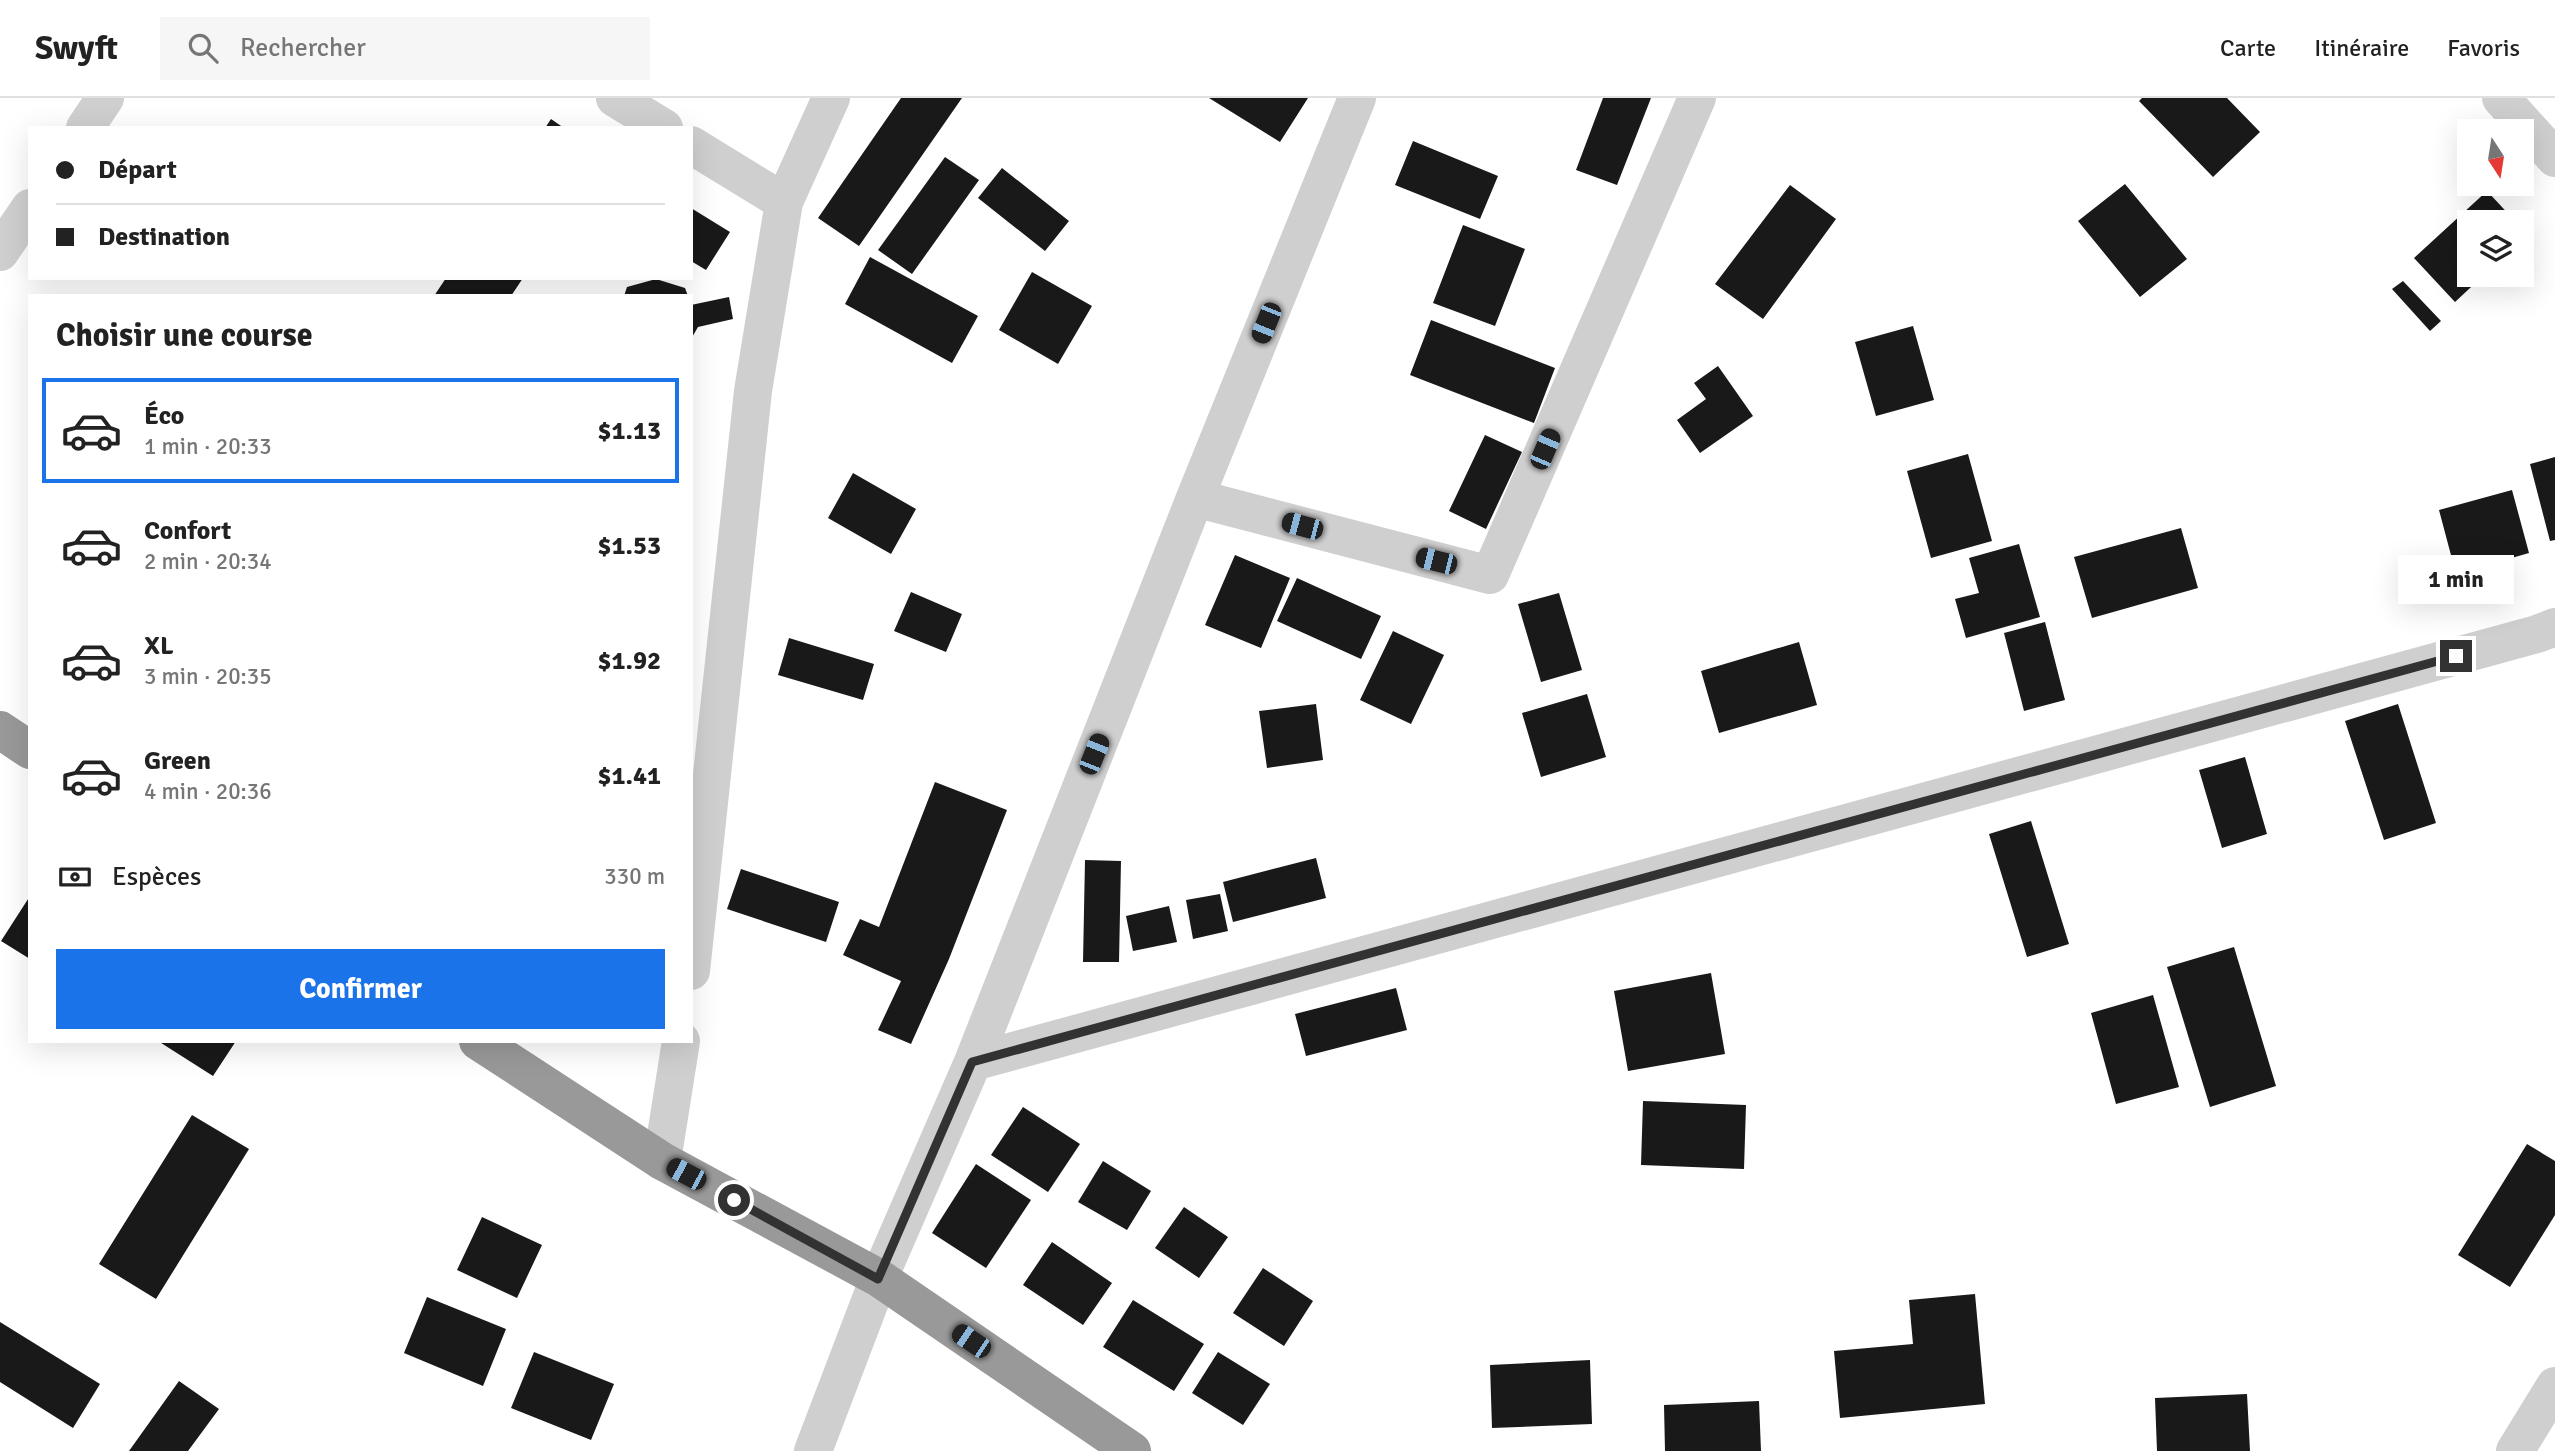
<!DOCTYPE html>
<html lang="fr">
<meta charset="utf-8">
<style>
:root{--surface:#fff;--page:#f6f6f6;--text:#222;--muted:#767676;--line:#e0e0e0;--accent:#1a73e8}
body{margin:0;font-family:Signika,sans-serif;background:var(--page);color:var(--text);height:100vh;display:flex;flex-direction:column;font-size:26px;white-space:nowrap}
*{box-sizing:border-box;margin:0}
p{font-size:23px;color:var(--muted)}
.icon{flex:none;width:38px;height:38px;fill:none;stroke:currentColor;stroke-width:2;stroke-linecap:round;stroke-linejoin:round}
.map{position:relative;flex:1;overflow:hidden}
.side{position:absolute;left:28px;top:196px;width:665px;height:749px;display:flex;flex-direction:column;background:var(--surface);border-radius:0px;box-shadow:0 7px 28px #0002}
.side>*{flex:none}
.guide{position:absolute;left:28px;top:28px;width:665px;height:154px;border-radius:0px;box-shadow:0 7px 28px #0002;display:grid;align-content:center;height:154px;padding:0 28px;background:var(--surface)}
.needle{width:46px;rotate:168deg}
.fabs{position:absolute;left:2457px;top:21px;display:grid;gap:14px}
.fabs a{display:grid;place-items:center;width:77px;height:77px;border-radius:0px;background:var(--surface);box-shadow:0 7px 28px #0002;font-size:35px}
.end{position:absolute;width:32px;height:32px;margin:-16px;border:9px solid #323232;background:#fff;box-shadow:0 0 0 4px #fff}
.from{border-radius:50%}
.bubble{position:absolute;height:49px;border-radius:0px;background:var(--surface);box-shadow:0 7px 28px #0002;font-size:23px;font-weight:700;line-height:49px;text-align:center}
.car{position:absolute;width:21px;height:42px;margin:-21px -10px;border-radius:9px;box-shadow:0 0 5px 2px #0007;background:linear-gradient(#222 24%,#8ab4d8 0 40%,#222 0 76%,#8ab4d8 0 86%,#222 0)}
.guide b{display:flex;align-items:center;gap:24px;height:66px;font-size:26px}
.guide b+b{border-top:2px solid var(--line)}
.guide i{width:18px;height:18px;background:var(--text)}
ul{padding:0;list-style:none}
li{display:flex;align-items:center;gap:21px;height:105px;margin:0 14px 10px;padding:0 14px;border:4px solid transparent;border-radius:0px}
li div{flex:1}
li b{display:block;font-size:26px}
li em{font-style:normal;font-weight:700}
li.selected{border-color:var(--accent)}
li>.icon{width:63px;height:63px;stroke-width:1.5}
h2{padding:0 28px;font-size:32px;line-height:84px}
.pay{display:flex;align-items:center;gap:18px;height:77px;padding:0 28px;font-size:26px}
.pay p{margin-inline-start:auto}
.button{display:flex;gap:14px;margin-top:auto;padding:14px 28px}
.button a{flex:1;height:80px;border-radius:0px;background:var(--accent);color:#fff;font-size:28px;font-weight:700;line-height:80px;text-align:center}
header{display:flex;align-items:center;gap:42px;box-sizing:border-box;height:98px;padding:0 35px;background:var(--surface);border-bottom:2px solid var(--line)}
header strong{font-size:33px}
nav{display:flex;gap:38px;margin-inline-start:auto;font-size:24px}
.search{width:490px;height:63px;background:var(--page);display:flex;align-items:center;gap:18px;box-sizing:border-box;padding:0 24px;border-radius:0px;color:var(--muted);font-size:26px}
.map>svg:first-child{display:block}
.building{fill:#191919}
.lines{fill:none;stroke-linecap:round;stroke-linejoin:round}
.minor{stroke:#cfcfcf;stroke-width:38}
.highway{stroke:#999;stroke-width:38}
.route{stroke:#323232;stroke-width:9}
</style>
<header>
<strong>Swyft</strong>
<div class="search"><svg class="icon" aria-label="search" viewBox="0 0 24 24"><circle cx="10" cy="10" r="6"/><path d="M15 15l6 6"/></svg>Rechercher</div>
<nav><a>Carte</a><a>Itinéraire</a><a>Favoris</a></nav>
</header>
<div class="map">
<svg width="2555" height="1353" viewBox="0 0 2555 1353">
<rect width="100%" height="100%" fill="#fff"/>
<path class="building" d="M901,0h61l-103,148 -41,-28z
M1209,0h99l-28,44z
M1603,0h48l-34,87 -41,-15z
M2142,0h85l33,34 -47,45 -74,-76z
M551,21l13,9h-19z
M1413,43l85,35 -18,43 -85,-34z
M945,59l34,23 -67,94 -34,-24z
M1002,70l67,53 -24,30 -67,-53z
M2125,86l62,75 -47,38 -62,-76z
M1790,87l46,34 -73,100 -48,-35z
M2487,93l29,31h-47v53h15l-29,27 -41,-44z
M691,110l39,24 -24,38 -15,-9z
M1463,127l62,24 -30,77 -62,-23z
M870,159l108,59 -26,47 -107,-59z
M1032,174l60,34 -34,58 -59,-34z
M446,180h77l-12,18h-77z
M656,181l29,9 3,8h-64l3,-9z
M2403,183l38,40 -11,10 -38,-42z
M729,199l4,22 -35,8 -7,12v-34z
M1431,222l124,48 -21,55 -124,-48z
M1913,228l21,74 -58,16 -21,-74z
M1718,268l35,50 -53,37 -23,-33 29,-21 -12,-16z
M1485,337l37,17 -36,77 -37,-18z
M1968,356l24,87 -61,17 -24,-87z
M2555,359v83l-5,1 -20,-77z
M853,375l63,36 -25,45 -63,-36z
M2512,392l17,63 -73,21 -17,-64z
M2181,430l17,60 -106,30 -18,-61z
M2019,446l21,73 -74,21 -11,-39 24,-6 -10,-35z
M1235,457l55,23 -29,70 -56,-23z
M1297,480l84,38 -20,43 -84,-38z
M911,494l51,22 -16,38 -52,-21z
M1559,495l23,77 -41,12 -23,-78z
M2045,524l20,78 -41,11 -20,-78z
M1393,533l51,24 -33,69 -51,-24z
M789,540l85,26 -11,36 -85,-25z
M1799,544l18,63 -98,28 -18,-62z
M1587,596l19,63 -65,20 -19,-64z
M1316,606l7,56 -56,8 -8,-57z
M2398,606l38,119 -52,17 -39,-119z
M2245,659l22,77 -45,14 -23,-78z
M935,684l72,28 -58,149 -38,85 -33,-14 23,-49 -58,-26 17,-36 19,8z
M2031,723l38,123 -42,13 -38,-123z
M1316,760l10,40 -93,24 -10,-40z
M1085,762l36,1 -2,101h-36z
M741,771l98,33 -13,40 -99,-33z
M1220,796l8,37 -35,8 -7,-39z
M30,798v63l-29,-18z
M1169,808l8,36 -44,9 -7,-35z
M2234,849l42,139 -66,21 -43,-140z
M1711,875l14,81 -97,17 -14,-80z
M1396,890l11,42 -101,26 -11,-42z
M2153,897l26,92 -63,17 -25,-91z
M158,943h78l-23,35z
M1643,1003l103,4 -2,64 -103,-4z
M1023,1009l57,37 -32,48 -57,-37z
M192,1017l57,34 -93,150 -57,-35z
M2527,1046l28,17v54l-45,72 -52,-32z
M1103,1063l48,30 -24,39 -49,-28z
M976,1066l55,36 -45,68 -54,-35z
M1184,1109l44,30 -29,41 -44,-30z
M482,1119l60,28 -25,53 -60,-28z
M1052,1144l60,41 -29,42 -60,-40z
M1263,1170l50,33 -29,45 -51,-33z
M1975,1196l10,110 -145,14 -6,-67 79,-7 -4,-44z
M427,1199l79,32 -23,57 -79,-33z
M1133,1202l71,44 -30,47 -71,-44z
M0,1224l100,62 -27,44 -73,-46z
M534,1254l80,32 -23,56 -80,-32z
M1218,1254l52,32 -27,41 -51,-32z
M1590,1262l2,64 -100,4 -2,-63z
M179,1283l40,28 -31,42h-59z
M2247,1296l3,57h-93l-2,-53z
M1759,1303l2,50h-96l-1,-46z"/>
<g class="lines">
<path class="minor" d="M615,0l49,30
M2501,0l54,60
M85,30l20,-30
M691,47l93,57
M0,154l30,-44
M1195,400l295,77 207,-477
M691,873l62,-580 31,-189 47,-104
M973,964l1564,-428 18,-7
M662,1063l19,-120
M813,1353l66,-173 94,-216 222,-564 162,-400
M2515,1353l40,-65"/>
<path class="highway" d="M0,632l30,20
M478,943l184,120 217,117 253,173"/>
</g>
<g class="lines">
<path class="route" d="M734,1102l144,79 94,-217 1484,-406"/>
</g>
</svg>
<div class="fabs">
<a><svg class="needle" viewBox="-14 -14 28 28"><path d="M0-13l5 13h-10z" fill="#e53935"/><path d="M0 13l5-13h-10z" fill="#767676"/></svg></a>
<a><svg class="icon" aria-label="layers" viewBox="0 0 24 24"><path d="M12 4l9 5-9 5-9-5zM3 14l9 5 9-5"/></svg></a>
</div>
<i class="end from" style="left:734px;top:1102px"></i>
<i class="end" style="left:2456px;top:558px"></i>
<div class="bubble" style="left:2398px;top:457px;width:116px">1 min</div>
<i class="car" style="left:1266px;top:225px;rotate:202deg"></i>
<i class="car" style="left:1545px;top:351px;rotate:23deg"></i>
<i class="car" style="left:1302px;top:428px;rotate:285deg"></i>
<i class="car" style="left:1436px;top:463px;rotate:284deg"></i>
<i class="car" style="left:1094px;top:656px;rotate:22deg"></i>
<i class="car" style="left:686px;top:1076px;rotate:298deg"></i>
<i class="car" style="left:971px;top:1243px;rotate:304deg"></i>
<div class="guide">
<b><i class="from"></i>Départ</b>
<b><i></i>Destination</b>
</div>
<section class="side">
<h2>Choisir une course</h2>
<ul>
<li class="selected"><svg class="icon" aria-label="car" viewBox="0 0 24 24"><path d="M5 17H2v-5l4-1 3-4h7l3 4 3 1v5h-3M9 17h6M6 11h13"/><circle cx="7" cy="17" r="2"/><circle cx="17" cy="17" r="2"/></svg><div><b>Éco</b><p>1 min · 20:33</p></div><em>$1.13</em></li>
<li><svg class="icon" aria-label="car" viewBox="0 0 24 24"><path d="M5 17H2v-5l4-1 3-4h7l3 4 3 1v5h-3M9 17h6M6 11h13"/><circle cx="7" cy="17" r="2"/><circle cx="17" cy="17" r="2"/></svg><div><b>Confort</b><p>2 min · 20:34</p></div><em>$1.53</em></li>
<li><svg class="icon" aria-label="car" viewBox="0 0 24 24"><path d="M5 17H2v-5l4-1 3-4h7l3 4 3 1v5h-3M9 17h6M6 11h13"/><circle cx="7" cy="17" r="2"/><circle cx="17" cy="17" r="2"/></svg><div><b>XL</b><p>3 min · 20:35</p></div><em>$1.92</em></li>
<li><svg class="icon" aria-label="car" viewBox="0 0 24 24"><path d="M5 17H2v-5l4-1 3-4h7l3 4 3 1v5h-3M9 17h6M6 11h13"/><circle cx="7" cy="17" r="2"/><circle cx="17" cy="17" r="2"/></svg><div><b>Green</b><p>4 min · 20:36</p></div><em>$1.41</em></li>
</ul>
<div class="pay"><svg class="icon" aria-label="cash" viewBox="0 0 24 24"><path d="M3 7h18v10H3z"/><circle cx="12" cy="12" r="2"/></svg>Espèces<p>330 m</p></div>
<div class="button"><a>Confirmer</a></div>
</section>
</div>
